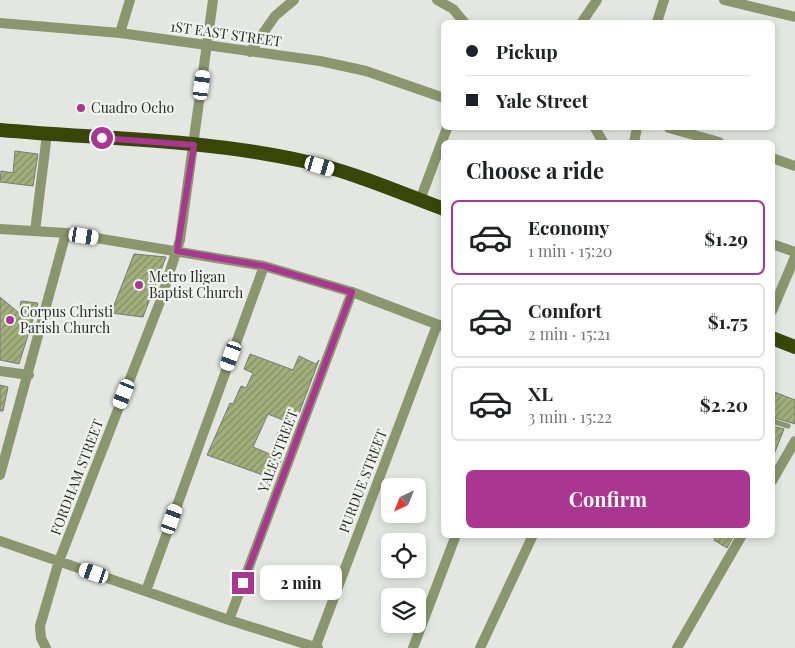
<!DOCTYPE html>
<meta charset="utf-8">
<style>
:root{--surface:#fff;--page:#f2f2f2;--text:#202124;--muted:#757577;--line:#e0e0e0;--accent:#a93690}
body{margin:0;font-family:"Playfair Display",serif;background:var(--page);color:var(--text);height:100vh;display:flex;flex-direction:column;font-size:19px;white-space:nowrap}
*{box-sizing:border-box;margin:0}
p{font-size:16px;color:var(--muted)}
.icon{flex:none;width:28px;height:28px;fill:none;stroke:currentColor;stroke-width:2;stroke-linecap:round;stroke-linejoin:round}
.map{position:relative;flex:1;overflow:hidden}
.details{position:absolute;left:441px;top:140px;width:334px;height:398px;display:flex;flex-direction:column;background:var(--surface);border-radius:8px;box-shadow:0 2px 8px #0003}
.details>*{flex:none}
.top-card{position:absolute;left:441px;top:20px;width:334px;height:110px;border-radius:8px;box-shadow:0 2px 8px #0003;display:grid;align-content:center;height:110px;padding:0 25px;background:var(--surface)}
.needle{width:32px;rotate:223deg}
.controls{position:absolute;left:381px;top:478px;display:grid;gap:10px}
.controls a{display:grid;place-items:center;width:45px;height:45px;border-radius:8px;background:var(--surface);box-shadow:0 2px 8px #0003;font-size:25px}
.end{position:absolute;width:22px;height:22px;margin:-11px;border:6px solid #a93690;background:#fff;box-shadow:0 0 0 2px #fff}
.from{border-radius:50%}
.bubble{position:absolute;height:35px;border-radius:8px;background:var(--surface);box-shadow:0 2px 8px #0003;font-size:16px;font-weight:700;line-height:35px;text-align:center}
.car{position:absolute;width:15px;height:30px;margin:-15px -8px;border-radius:6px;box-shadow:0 0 4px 1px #0007;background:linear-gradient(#fff 24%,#345 0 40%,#fff 0 76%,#345 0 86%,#fff 0)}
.top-card b{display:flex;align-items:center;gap:18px;height:48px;font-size:19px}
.top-card b+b{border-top:1px solid var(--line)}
.top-card i{width:12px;height:12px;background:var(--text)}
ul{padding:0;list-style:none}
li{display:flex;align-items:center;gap:15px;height:75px;margin:0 10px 8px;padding:0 15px;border:2px solid var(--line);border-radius:8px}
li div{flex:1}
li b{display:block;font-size:19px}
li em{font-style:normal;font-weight:700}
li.active{border-color:var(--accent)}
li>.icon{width:45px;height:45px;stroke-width:1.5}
h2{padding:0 25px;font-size:22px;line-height:60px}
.action{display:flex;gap:10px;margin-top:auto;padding:10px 25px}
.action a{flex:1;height:58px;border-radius:8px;background:var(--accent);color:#fff;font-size:20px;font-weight:700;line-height:58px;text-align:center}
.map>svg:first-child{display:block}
.building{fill:url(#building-hatch);stroke:#797a76}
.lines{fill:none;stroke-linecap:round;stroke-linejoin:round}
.service{stroke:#8a966d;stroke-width:5}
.minor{stroke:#8a966d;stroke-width:10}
.trunk{stroke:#394608;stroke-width:14}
.route{stroke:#a93690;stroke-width:6}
.poi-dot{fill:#a93690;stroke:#f1f3ee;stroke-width:2}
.labels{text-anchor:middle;stroke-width:4.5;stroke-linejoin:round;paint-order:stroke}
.street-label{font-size:14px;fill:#2a2a28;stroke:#f1f3ee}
.poi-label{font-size:14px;fill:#2a2a28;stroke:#f1f3ee;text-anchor:start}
</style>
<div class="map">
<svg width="795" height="648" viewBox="0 0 795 648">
<defs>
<pattern id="building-hatch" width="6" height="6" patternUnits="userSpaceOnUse" patternTransform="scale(1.25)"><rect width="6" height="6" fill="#a0af7b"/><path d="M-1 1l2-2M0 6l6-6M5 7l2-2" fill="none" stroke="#838f65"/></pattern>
</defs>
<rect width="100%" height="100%" fill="#e4e6e1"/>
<path class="building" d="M15,151l23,3 -5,32 -33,-4 1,-11 12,2z
M134,254l32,3 -23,60 -32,-4z
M0,297l19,16 2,-12 17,2 -19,61 -19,-4z
M250,354l43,16 6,-14 17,8 3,-4 -30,80 -12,-5 6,-15 -15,-6 -15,33 29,12 -8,20 -67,-24 23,-52 3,1 8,-18 5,2 7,-15 -9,-4z
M0,385l8,2 -5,24h-3z
M772,391l23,9v24l-23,-7z
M772,426l12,3 -11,28h-1z
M717,535h17l-7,13 -13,-8z"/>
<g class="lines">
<path class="service" d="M772,421l16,5"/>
<path class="minor" d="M437,0l16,9 11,13
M724,0l71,17
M582,22l15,-22
M657,22l7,-22
M0,23l120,10 200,28 46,10 78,27
M120,33l10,-33
M250,52l25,-36 19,-16
M595,128l8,14
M669,128l50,14
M634,142l3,-14
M772,158l23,8
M420,200l27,-72
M0,229l66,4 198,33 88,26 92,35
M35,231l12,-97
M772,244l23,8
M772,311l23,-54
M0,371l29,4
M0,475l66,-242
M772,481l23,-40
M0,541l229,79 89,28
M146,591l118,-325
M229,620l123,-328
M46,648l-5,-10 -1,-12 19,-65 101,-259 20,-62 33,-240
M315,648l122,-323
M413,648l43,-113
M480,648l53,-113
M677,648l65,-113"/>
<path class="trunk" d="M0,130c101,9 204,9 303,31 48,10 95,31 141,48
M772,338l23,9"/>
</g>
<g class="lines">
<path class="route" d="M102,138l92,7 -17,106 87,15 88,26 -109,291"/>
</g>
<g class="poi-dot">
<circle cx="81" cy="108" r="5"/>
<circle cx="139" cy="285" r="5"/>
<circle cx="10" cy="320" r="5"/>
</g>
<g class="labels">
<g class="street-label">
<text transform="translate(226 34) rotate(8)" y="5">1ST EAST STREET</text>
<text transform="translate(278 451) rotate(-69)" y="5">YALE STREET</text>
<text transform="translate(77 477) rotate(-69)" y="5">FORDHAM STREET</text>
<text transform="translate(363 481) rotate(-69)" y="5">PURDUE STREET</text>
</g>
<g class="poi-label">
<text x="91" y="113">Cuadro Ocho</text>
<text x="149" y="282">Metro Iligan<tspan x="149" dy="16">Baptist Church</tspan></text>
<text x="20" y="317">Corpus Christi<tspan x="20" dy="16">Parish Church</tspan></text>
</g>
</g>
</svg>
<div class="controls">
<a><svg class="needle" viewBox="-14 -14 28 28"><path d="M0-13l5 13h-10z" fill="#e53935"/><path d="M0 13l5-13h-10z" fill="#757577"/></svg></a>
<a><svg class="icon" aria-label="locate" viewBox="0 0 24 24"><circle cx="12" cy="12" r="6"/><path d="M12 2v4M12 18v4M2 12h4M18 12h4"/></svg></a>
<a><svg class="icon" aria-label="layers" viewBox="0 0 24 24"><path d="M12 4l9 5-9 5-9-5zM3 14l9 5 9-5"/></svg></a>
</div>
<i class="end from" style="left:102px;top:138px"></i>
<i class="end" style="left:243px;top:583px"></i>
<div class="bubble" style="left:260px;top:565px;width:82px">2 min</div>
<i class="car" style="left:202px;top:85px;rotate:7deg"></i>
<i class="car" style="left:320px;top:166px;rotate:106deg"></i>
<i class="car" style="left:84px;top:236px;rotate:99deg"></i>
<i class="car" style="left:231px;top:356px;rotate:200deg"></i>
<i class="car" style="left:124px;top:394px;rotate:202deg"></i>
<i class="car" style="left:172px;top:519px;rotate:20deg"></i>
<i class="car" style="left:94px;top:573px;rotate:289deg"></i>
<div class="top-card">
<b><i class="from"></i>Pickup</b>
<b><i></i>Yale Street</b>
</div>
<section class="details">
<h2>Choose a ride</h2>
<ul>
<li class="active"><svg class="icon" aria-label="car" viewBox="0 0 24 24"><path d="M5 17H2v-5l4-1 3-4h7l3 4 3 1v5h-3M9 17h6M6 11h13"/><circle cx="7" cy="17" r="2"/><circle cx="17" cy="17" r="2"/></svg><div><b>Economy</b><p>1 min · 15:20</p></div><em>$1.29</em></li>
<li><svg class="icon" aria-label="car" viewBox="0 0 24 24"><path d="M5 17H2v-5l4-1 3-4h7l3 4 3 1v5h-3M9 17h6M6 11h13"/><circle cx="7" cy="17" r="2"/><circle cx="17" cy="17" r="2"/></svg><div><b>Comfort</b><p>2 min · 15:21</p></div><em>$1.75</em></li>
<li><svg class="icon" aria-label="car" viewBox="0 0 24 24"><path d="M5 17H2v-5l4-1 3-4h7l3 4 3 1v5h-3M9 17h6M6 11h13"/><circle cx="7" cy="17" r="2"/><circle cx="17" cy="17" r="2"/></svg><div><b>XL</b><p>3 min · 15:22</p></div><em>$2.20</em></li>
</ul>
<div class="action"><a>Confirm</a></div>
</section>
</div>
